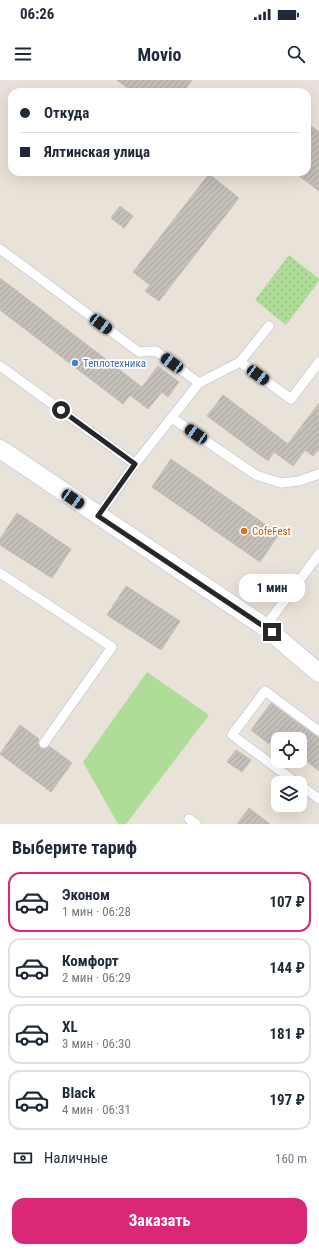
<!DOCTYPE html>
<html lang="ru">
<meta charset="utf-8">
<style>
:root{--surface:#fff;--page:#f2f2f3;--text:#1f2937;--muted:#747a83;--line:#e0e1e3;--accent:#db2777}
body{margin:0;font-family:"Roboto Condensed",sans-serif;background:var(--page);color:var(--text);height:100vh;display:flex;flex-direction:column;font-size:15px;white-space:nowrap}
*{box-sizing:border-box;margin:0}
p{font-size:13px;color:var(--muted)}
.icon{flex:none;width:22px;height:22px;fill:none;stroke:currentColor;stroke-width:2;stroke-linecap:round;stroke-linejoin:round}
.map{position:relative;height:744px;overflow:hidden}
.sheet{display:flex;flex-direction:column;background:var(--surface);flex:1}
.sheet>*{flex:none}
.banner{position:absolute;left:8px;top:8px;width:303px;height:88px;border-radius:12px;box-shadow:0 4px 16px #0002;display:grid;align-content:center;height:88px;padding:0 12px;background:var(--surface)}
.controls{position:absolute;left:271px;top:652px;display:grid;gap:8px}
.controls a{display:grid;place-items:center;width:36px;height:36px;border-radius:8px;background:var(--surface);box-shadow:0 4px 16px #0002;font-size:20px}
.end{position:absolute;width:18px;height:18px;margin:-9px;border:5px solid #272727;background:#fff;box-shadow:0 0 0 2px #fff}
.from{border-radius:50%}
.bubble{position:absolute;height:28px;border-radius:12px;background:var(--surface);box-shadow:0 4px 16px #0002;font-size:13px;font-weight:700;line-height:28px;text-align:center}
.car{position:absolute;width:12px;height:24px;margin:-12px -6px;border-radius:5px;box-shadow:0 0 3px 1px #0007;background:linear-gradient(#222 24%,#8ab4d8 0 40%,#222 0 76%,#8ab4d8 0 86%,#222 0)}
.banner b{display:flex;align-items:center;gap:14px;height:38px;font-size:15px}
.banner b+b{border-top:1px solid var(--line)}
.banner i{width:10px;height:10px;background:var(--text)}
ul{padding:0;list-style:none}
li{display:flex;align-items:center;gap:12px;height:60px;margin:0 8px 6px;padding:0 4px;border:2px solid var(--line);border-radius:12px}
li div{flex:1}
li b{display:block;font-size:15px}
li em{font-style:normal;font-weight:700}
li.selected{border-color:var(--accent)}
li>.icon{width:36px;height:36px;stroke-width:1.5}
h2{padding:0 12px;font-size:18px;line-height:48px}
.pay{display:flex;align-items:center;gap:10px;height:44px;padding:0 12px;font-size:15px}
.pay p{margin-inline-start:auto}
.primary-button{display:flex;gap:8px;margin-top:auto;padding:8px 12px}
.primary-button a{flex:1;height:46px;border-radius:12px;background:var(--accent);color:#fff;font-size:16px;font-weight:700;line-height:46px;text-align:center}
.status{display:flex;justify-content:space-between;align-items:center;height:28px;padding:0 20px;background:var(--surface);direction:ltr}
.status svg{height:11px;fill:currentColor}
header{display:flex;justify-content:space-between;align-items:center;height:52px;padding:0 12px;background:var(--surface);font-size:18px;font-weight:700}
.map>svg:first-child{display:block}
.grass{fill:#aedd97}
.park{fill:url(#park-dots)}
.building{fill:url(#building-hatch);stroke:#c3beb3}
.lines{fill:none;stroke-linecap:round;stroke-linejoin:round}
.lane-casing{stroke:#ced1df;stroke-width:11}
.street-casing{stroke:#ced1df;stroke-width:20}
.lane{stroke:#fff;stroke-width:9}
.street{stroke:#fff;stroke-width:18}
.route{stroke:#272727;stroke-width:5}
.shop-dot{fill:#3f7fe0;stroke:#fff;stroke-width:1.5}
.food-dot{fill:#e8710a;stroke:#fff;stroke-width:1.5}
.labels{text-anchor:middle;stroke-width:3.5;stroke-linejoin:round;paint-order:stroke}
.shop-label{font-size:11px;fill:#366cbe;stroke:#fff;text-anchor:start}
.food-label{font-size:11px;fill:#c56008;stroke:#fff;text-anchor:start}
</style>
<div class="status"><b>06:26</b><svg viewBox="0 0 49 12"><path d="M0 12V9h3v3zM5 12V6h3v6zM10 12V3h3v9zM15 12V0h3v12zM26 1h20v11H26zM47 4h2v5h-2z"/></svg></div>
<header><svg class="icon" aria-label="menu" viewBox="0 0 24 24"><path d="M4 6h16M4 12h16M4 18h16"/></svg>Movio<svg class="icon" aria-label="search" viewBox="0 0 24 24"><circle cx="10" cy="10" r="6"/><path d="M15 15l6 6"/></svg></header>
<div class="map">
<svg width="319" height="744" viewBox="0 0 319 744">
<defs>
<pattern id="park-dots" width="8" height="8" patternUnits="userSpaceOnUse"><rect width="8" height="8" fill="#aedd97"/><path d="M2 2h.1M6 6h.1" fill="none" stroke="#96be82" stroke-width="1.8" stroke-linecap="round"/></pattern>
<pattern id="building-hatch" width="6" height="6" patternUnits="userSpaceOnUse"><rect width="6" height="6" fill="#c4bfb8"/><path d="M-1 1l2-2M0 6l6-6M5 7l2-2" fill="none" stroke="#a8a49e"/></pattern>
</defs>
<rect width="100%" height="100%" fill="#e9e2d8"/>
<path class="grass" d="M147,592l62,43 -83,109h-8l-35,-62z"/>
<path class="park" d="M289,175l30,24v2l-33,44 -31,-25z"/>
<path class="building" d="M117,0h75l-9,12h-50z
M307,43l12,9v59l-25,-19h13z
M209,94l30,24 -80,103 -14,-10 5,-6 -17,-13z
M120,126l13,10 -9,12 -13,-10z
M0,198l142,109 16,-21 21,16 -11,15 -6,-5 -14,17 -18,-14 -7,9 -123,-94z
M223,315l65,49 31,-41v46l-6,7 -8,-6 -12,16 -19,-14 -6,9 -61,-45z
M171,379l108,75 -19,28 -108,-75z
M17,433l54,36 -19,29 -52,-33v-6z
M126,506l54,35 -19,29 -54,-35z
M271,623l48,35v33l-19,-15v-17h-22v1l-5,-3 -4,7 -18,-14z
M20,645l19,14 -1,4 2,5 4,1 5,-3 23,17 -21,29 -51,-38z
M236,670l15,10 -9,12 -15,-10z
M249,728l21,16h-33z"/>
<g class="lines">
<g class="lane-casing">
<path id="lane" d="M0,169l139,103 17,-1 43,32
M240,282l29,-36
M0,286l135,98
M172,338l84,57 25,8 18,-2 20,-7
M98,436l37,-52 64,-81 41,-21 51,37 28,-37
M0,493l112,74 -68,96
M265,547l54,-73
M297,703l-65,-48 33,-44 54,40
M300,705l19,14
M189,739l7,5"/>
</g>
<g class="street-casing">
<path id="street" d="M0,369l265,178 54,46"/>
</g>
<use href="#lane" class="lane"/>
<use href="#street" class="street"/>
</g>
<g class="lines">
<path class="route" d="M61,330l74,54 -37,52 174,116"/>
</g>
<circle class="shop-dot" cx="75" cy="283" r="4"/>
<circle class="food-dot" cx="244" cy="451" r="4"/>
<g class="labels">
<g class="shop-label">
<text x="83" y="287">Теплотехника</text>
</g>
<g class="food-label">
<text x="252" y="455">CofeFest</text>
</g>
</g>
</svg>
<div class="controls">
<a><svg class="icon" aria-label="locate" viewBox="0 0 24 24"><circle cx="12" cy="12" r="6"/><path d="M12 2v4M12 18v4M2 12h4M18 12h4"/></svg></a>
<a><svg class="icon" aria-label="layers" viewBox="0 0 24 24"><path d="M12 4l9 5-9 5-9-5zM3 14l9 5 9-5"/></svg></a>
</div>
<i class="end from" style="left:61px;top:330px"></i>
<i class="end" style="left:272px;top:552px"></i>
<div class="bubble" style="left:239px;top:494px;width:66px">1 мин</div>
<i class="car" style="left:101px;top:244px;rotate:127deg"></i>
<i class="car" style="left:172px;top:283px;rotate:306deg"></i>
<i class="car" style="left:258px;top:295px;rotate:126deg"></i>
<i class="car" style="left:196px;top:354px;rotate:304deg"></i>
<i class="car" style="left:73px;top:419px;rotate:124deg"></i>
<div class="banner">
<b><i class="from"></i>Откуда</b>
<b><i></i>Ялтинская улица</b>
</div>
</div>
<section class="sheet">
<h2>Выберите тариф</h2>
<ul>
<li class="selected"><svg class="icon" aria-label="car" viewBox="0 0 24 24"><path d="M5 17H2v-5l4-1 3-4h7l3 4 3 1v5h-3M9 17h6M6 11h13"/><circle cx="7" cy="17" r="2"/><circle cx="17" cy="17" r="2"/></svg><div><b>Эконом</b><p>1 мин · 06:28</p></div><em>107 ₽</em></li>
<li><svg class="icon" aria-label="car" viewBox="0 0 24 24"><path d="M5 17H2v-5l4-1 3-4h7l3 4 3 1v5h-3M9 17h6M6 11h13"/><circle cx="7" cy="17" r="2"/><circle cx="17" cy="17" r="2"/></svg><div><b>Комфорт</b><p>2 мин · 06:29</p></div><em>144 ₽</em></li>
<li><svg class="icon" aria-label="car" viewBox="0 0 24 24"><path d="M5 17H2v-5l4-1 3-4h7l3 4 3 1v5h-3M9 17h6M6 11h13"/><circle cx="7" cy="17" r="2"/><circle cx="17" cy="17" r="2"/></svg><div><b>XL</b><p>3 мин · 06:30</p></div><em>181 ₽</em></li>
<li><svg class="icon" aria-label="car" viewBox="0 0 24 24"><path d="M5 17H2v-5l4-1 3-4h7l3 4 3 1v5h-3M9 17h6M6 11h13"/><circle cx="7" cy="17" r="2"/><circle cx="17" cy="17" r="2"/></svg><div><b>Black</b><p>4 мин · 06:31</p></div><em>197 ₽</em></li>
</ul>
<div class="pay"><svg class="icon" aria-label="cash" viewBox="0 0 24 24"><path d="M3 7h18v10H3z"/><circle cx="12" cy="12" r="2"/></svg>Наличные<p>160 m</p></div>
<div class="primary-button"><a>Заказать</a></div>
</section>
